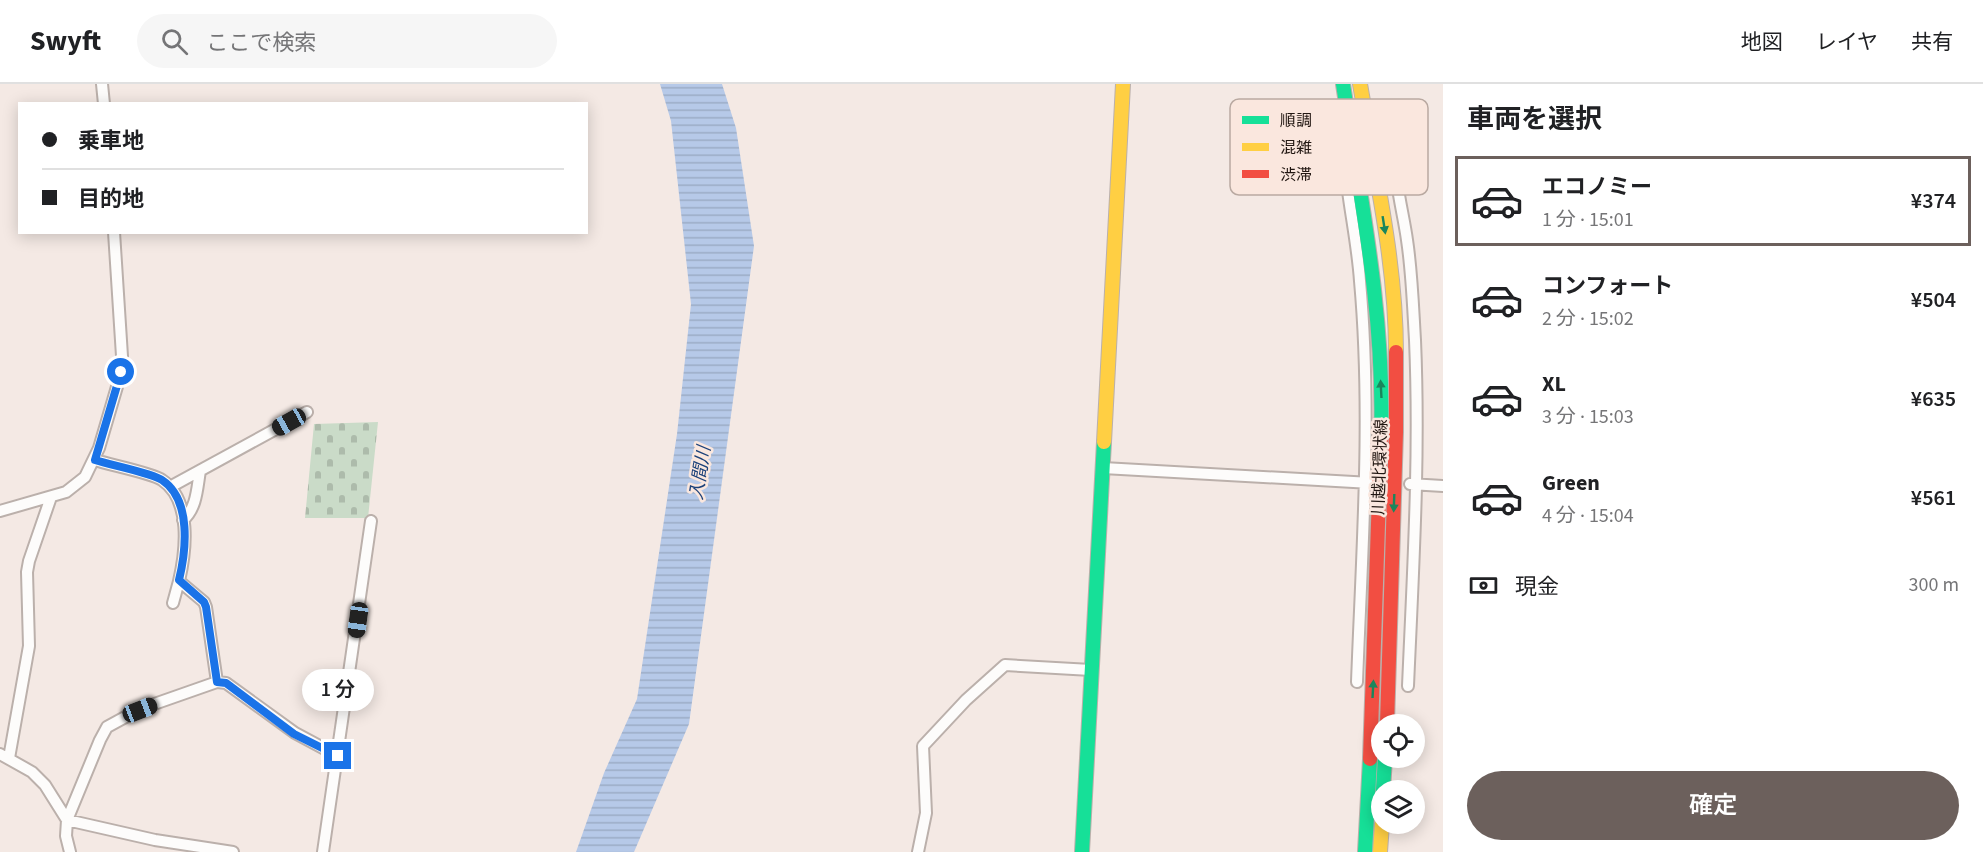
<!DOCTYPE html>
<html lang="ja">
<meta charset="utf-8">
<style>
:root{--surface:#fff;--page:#f6f6f6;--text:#202124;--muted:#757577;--line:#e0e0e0;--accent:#6c605c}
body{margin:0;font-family:"Source Sans 3","Noto Sans JP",sans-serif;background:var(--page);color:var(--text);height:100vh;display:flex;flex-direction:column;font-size:22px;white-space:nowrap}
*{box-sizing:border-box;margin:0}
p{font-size:20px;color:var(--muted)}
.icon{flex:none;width:33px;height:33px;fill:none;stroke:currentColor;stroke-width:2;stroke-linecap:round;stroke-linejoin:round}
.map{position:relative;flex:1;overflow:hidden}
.drawer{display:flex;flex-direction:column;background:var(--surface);width:540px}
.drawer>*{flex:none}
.guide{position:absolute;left:18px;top:18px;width:570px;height:132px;border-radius:0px;box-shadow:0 3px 15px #0003;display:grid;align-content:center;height:132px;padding:0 24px;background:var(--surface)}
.fabs{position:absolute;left:1371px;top:630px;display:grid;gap:12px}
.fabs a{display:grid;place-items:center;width:54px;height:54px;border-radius:50%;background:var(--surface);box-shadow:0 3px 15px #0003;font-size:30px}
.end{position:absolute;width:27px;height:27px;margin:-14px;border:8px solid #1a73e8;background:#fff;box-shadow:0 0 0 3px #fff}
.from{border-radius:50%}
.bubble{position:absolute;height:42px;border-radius:21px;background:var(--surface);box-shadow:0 3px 15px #0003;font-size:20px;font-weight:600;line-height:42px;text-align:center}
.car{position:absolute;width:18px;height:36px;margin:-18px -9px;border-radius:8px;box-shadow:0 0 4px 2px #0007;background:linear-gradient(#222 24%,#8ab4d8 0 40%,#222 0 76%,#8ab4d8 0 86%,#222 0)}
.guide b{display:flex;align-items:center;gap:21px;height:57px;font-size:22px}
.guide b+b{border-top:2px solid var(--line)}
.guide i{width:15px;height:15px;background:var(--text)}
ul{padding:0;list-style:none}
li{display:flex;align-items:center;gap:18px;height:90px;margin:0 12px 9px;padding:0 12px;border:3px solid transparent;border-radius:0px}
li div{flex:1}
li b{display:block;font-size:22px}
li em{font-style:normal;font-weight:600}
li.selected{border-color:var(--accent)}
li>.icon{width:54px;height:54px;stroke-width:1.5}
h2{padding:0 24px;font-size:27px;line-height:72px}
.pay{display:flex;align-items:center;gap:15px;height:66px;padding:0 24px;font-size:22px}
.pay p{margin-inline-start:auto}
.primary-button{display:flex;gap:12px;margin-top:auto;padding:12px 24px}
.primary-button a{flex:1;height:69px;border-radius:36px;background:var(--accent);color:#fff;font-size:24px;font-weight:600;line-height:69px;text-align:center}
header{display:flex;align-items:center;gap:36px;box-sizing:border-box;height:84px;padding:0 30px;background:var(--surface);border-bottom:2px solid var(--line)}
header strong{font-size:28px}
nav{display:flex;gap:33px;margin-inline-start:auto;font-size:21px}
.search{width:420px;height:54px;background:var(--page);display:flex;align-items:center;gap:15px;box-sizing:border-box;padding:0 21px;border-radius:33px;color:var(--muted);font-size:22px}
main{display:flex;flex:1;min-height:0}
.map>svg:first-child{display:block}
.cemetery{fill:url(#cemetery-stones)}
.water{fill:url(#water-rules)}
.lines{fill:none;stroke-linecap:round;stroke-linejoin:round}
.street-casing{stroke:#bbb0ab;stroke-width:14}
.fast-casing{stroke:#bbb0ab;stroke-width:16}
.slow-casing{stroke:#bbb0ab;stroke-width:16}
.jam-casing{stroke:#bbb0ab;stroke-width:16}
.street{stroke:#fdfcfb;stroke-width:10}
.fast{stroke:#16e098;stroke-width:14}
.slow{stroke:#ffcf43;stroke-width:14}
.jam{stroke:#f24e42;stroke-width:14}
.oneway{fill:#1b865c}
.route{stroke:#1a73e8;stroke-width:8}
.labels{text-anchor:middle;stroke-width:5;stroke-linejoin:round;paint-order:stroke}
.street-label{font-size:16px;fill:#221712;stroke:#fae7de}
.water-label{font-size:18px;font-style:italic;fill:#1d427a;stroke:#fae7de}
.key{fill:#fae7de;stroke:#b9a9a1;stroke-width:1.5}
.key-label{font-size:16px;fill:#221712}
</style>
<header>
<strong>Swyft</strong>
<div class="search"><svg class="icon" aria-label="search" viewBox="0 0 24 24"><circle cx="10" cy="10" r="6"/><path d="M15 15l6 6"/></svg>ここで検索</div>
<nav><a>地図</a><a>レイヤ</a><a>共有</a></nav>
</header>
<main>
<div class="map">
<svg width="1443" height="768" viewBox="0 0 1443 768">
<defs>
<pattern id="cemetery-stones" width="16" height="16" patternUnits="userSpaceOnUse" patternTransform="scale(1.5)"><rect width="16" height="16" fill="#cadbc8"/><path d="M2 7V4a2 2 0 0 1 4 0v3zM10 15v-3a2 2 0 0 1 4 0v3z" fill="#adbbab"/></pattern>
<pattern id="water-rules" width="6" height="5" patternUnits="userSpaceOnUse" patternTransform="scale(1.5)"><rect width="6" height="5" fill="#b6c9e8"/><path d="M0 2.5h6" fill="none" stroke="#9cacc6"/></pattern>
</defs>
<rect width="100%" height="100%" fill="#f4e9e4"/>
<path class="cemetery" d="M378,338l-10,96h-63l9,-94z"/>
<path class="water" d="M660,0h62l14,44 18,118 -65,478 -55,128h-58l28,-79 33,-74 40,-265 14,-130 -20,-183z"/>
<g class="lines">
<g class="street-casing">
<path id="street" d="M102,0l2,20
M1397,66c-4,30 6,60 10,90 5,33 6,67 8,100 5,116 -2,231 -7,346
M95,376c15,5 57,13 67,20 30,20 24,71 17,101l25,21 2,5 11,75
M1103,384l268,15
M1410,400l33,2
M170,403l137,-75
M0,427l66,-19 19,-15 14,-29 22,-75 1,-17 -8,-124
M183,436c14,-12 14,-32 17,-49
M173,519l6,-22
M1357,598c5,-133 15,-267 3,-401 -2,-30 -8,-60 -12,-90l3,-5 8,-2
M0,670l32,18 13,13 22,35 88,20 78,12
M9,674l20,-112 -2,-74 2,-11 22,-64
M70,768l-4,-16 1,-16 33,-80 7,-13 33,-18 77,-27 9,1 69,50 43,23
M323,768l48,-331
M918,768l8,-39 -3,-67 43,-46 39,-35 86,5"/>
</g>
<g class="fast-casing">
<path id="fast" d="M1343,0c18,117 42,233 38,352
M1383,706l2,-32
M1082,768l22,-410
M1365,768l5,-93"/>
</g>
<g class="slow-casing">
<path id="slow" d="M1360,0c15,88 36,178 36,268
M1104,358l19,-358
M1380,768l2,-28"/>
</g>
<g class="jam-casing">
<path id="jam" d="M1387,640l9,-292v-80
M1370,675l11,-323"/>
</g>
<use href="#street" class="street"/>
<use href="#fast" class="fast"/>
<use href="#slow" class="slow"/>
<use href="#jam" class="jam"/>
</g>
<defs><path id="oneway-solid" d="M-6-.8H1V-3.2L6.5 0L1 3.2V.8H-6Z" transform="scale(1.5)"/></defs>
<g class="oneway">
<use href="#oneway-solid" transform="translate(1384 141) rotate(81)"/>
<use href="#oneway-solid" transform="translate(1381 305) rotate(-93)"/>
<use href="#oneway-solid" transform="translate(1394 419) rotate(92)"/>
<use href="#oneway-solid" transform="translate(1373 605) rotate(-87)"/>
</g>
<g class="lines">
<path class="route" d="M121,288l-26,88c15,5 57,13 67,20 30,20 24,71 17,100l25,22 2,5 11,75 9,1 68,51 44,22"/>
</g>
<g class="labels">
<g class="street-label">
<text transform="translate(1379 383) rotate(-88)" y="6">川越北環状線</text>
</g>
<g class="water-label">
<text transform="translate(700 389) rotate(-81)" y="6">入間川</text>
</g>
</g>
<rect x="1230" y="15" width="198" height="96" rx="9" class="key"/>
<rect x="1242" y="32" width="27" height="8" fill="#16e098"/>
<rect x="1242" y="59" width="27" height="8" fill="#ffcf43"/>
<rect x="1242" y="86" width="27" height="8" fill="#f24e42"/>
<g class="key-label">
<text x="1280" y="42">順調</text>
<text x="1280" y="69">混雑</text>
<text x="1280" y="96">渋滞</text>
</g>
</svg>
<div class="fabs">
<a><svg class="icon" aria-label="locate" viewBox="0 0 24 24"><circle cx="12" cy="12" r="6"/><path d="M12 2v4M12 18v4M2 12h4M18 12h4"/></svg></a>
<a><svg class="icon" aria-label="layers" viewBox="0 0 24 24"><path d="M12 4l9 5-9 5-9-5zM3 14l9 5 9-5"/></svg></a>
</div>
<i class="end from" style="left:121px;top:288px"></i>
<i class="end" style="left:338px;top:672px"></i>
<div class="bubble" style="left:302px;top:585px;width:72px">1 分</div>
<i class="car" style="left:289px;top:338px;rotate:241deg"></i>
<i class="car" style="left:358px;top:536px;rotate:188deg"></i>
<i class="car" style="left:140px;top:626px;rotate:69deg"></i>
<div class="guide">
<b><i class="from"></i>乗車地</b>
<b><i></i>目的地</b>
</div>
</div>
<section class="drawer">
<h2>車両を選択</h2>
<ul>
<li class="selected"><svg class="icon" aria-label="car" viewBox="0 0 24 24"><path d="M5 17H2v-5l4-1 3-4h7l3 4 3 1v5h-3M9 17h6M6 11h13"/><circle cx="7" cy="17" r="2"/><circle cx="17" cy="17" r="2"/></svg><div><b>エコノミー</b><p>1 分 · 15:01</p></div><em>¥374</em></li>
<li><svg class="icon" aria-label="car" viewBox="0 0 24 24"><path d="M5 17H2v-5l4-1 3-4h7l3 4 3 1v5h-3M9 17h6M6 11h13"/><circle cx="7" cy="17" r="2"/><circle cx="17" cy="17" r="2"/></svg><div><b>コンフォート</b><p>2 分 · 15:02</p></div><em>¥504</em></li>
<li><svg class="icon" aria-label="car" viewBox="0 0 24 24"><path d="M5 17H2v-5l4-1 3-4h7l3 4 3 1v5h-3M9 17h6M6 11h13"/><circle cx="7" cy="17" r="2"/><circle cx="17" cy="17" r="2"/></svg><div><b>XL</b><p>3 分 · 15:03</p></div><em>¥635</em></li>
<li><svg class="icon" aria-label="car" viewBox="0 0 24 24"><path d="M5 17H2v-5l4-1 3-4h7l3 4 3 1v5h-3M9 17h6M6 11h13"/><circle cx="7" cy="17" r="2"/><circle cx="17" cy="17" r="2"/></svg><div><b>Green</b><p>4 分 · 15:04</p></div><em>¥561</em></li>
</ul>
<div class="pay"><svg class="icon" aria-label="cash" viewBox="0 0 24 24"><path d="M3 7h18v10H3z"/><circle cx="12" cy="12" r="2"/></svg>現金<p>300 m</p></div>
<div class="primary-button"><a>確定</a></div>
</section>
</main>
